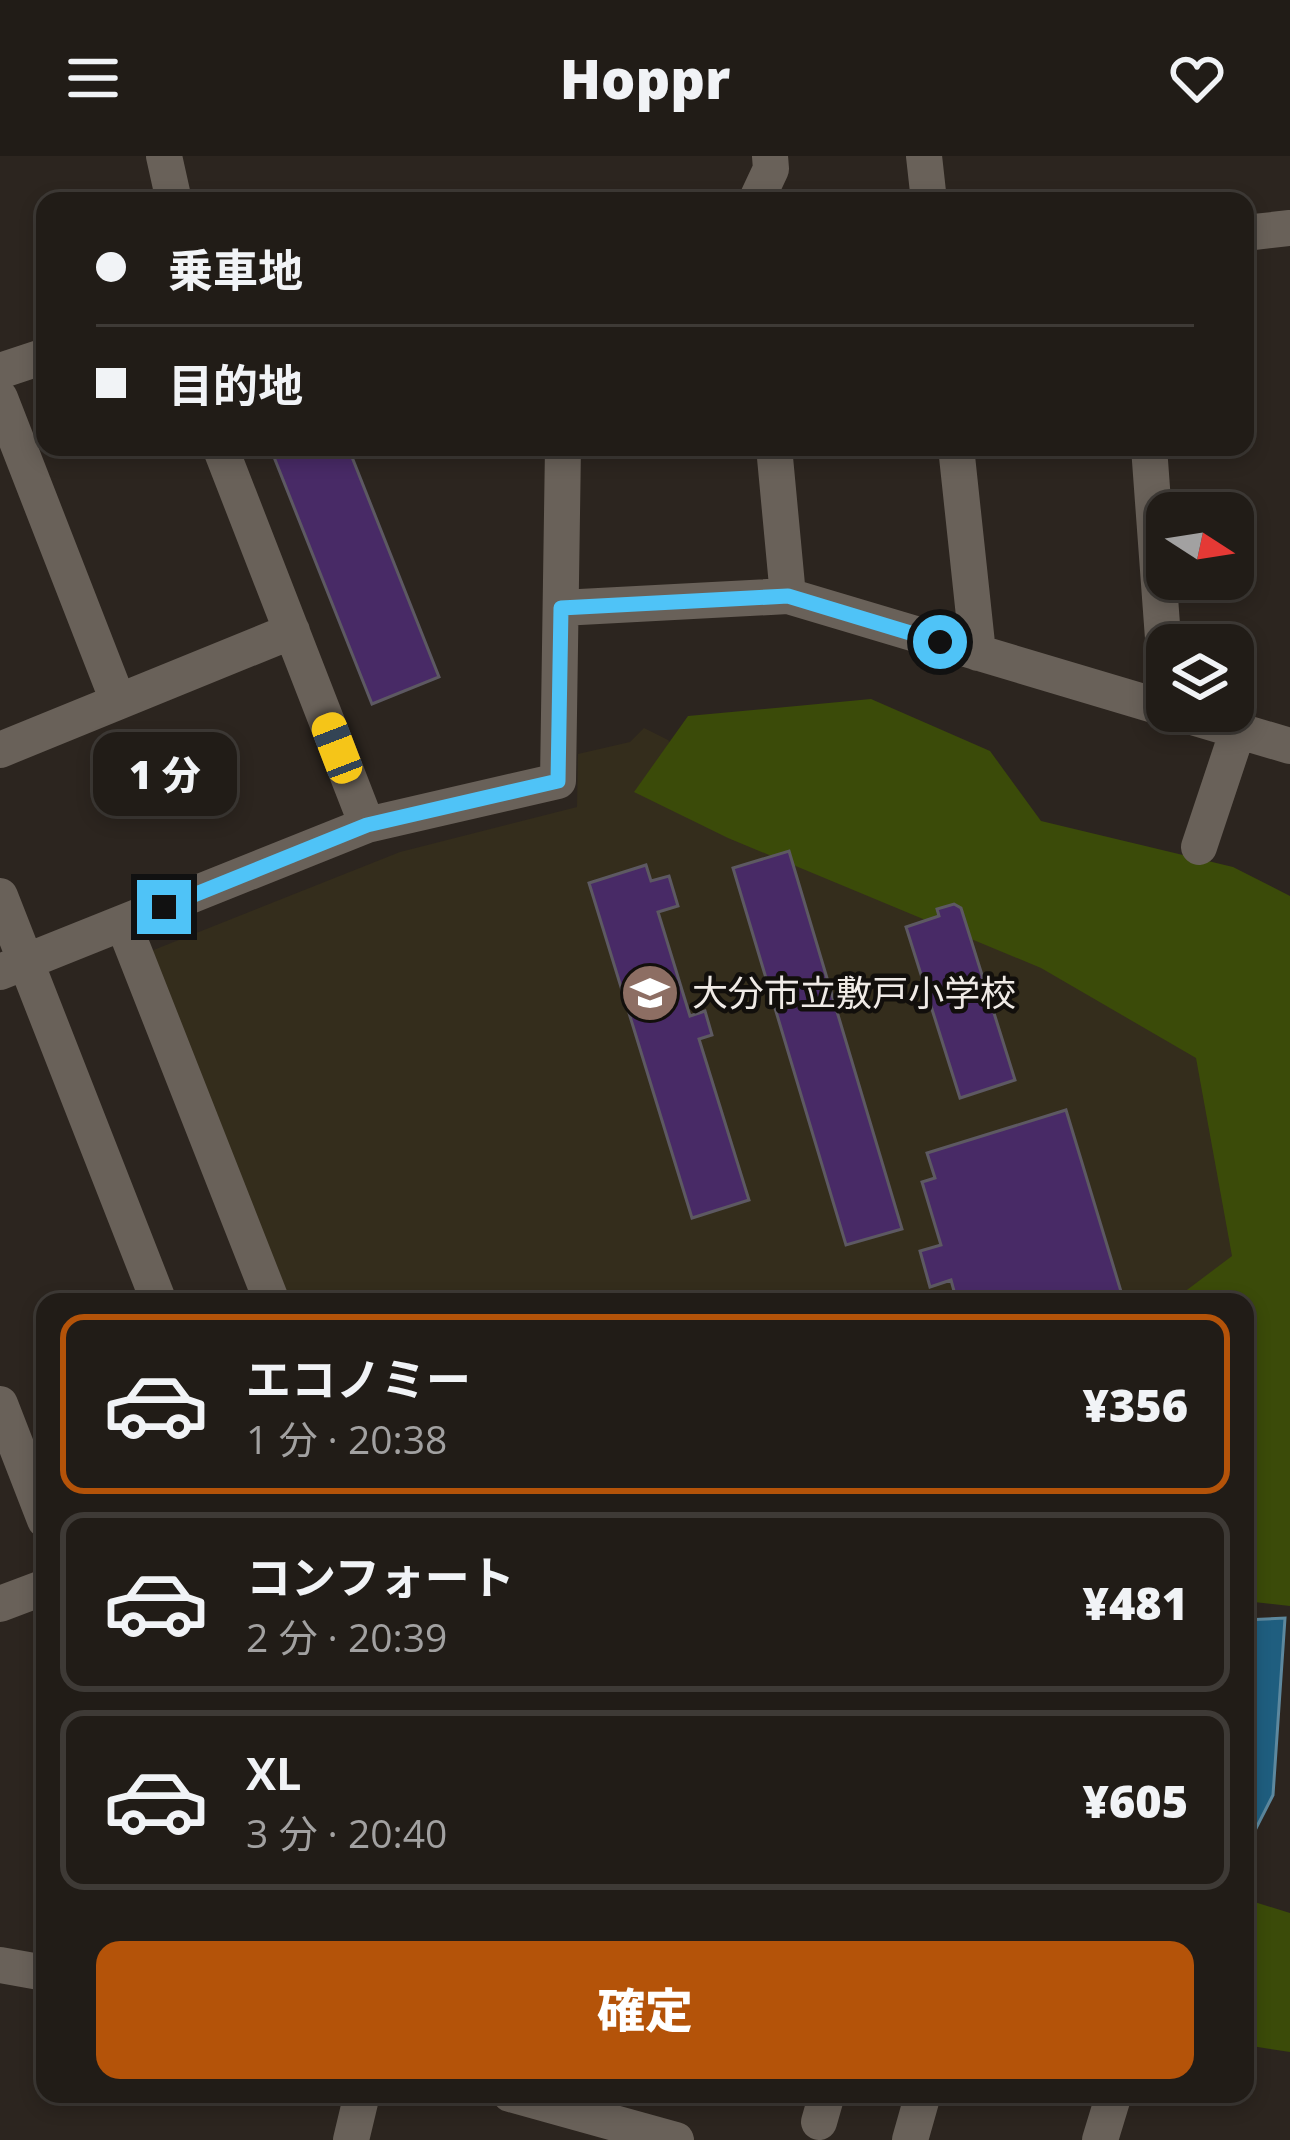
<!DOCTYPE html>
<html lang="ja">
<meta charset="utf-8">
<style>
:root{--surface:#211c17;--page:#292520;--text:#f1f3f6;--muted:#a2a1a1;--line:#3e3a36;--accent:#b45309}
body{margin:0;font-family:"Open Sans","Noto Sans JP",sans-serif;background:var(--page);color:var(--text);height:100vh;display:flex;flex-direction:column;font-size:45px;white-space:nowrap}
*{box-sizing:border-box;margin:0}
p{font-size:39px;color:var(--muted)}
.icon{flex:none;width:66px;height:66px;fill:none;stroke:currentColor;stroke-width:2;stroke-linecap:round;stroke-linejoin:round}
.map{position:relative;flex:1;overflow:hidden}
.drawer{position:absolute;left:36px;top:1137px;width:1218px;height:810px;display:flex;flex-direction:column;background:var(--surface);border-radius:24px;box-shadow:0 6px 18px #0003,0 0 0 3px var(--line)}
.drawer>*{flex:none}
.banner{position:absolute;left:36px;top:36px;width:1218px;height:264px;border-radius:24px;box-shadow:0 6px 18px #0003,0 0 0 3px var(--line);display:grid;align-content:center;height:264px;padding:0 60px;background:var(--surface)}
.needle{width:78px;rotate:102deg}
.fabs{position:absolute;left:1146px;top:336px;display:grid;gap:24px}
.fabs a{display:grid;place-items:center;width:108px;height:108px;border-radius:24px;background:var(--surface);box-shadow:0 6px 18px #0003,0 0 0 3px var(--line);font-size:60px}
.end{position:absolute;width:54px;height:54px;margin:-27px;border:15px solid #4fc3f7;background:#111;box-shadow:0 0 0 6px #111}
.from{border-radius:50%}
.bubble{position:absolute;height:84px;border-radius:24px;background:var(--surface);box-shadow:0 6px 18px #0003,0 0 0 3px var(--line);font-size:39px;font-weight:800;line-height:84px;text-align:center}
.car{position:absolute;width:36px;height:72px;margin:-36px -18px;border-radius:15px;box-shadow:0 0 9px 3px #0007;background:linear-gradient(#f5c518 24%,#345 0 40%,#f5c518 0 76%,#345 0 86%,#f5c518 0)}
.banner b{display:flex;align-items:center;gap:42px;height:114px;font-size:45px}
.banner b+b{border-top:3px solid var(--line)}
.banner i{width:30px;height:30px;background:var(--text)}
ul{padding:21px 0 0;list-style:none}
li{display:flex;align-items:center;gap:36px;height:180px;margin:0 24px 18px;padding:0 36px;border:6px solid var(--line);border-radius:24px}
li div{flex:1}
li b{display:block;font-size:45px}
li em{font-style:normal;font-weight:800}
li.on{border-color:var(--accent)}
li>.icon{width:108px;height:108px;stroke-width:1.5}
.primary-button{display:flex;gap:24px;margin-top:auto;padding:24px 60px}
.primary-button a{flex:1;height:138px;border-radius:24px;background:var(--accent);color:#fff;font-size:48px;font-weight:800;line-height:138px;text-align:center}
header{display:flex;justify-content:space-between;align-items:center;height:156px;padding:0 60px;background:var(--surface);font-size:54px;font-weight:800}
.map>svg:first-child{display:block}
.education{fill:#342d1c}
.green{fill:#3b4b09}
.water{fill:#1f5e7f;stroke:#5d889e;stroke-width:3}
.building{fill:#482a66;stroke:#5d5962;stroke-width:3}
.lines{fill:none;stroke-linecap:round;stroke-linejoin:round}
.minor{stroke:#696159;stroke-width:36}
.route{stroke:#4fc3f7;stroke-width:15}
.labels{text-anchor:middle;stroke-width:9;stroke-linejoin:round;paint-order:stroke}
.poi-label{font-size:36px;fill:#efeae6;stroke:#120f0c;text-anchor:start}
</style>
<header><svg class="icon" aria-label="menu" viewBox="0 0 24 24"><path d="M4 6h16M4 12h16M4 18h16"/></svg>Hoppr<svg class="icon" aria-label="heart" viewBox="0 0 24 24"><path d="M12 20l-8-8c-3-5 5-10 8-4 3-6 11-1 8 4z"/></svg></header>
<div class="map">
<svg width="1290" height="1984" viewBox="0 0 1290 1984">
<rect width="100%" height="100%" fill="#2c251f"/>
<path class="education" d="M644,572l24,12 39,44 498,246 48,202 -36,70h-936l-135,-349 254,-101 177,-45 1,-53 52,-12z"/>
<path class="green" d="M871,543l119,52 51,70 192,46 57,29v710l-45,-5v-299h-74l61,-46 -36,-198 -155,-90 -313,-130 -94,-46 54,-76z
M1245,1743l45,14v139l-45,-7z"/>
<path class="water" d="M1285,1462l-12,177 -28,55v-230z"/>
<path class="building" d="M270,291h78l91,230 -67,27z
M789,695l113,378 -56,16 -113,-377z
M646,709l5,16 18,-5 9,30 -20,6 32,104 15,-5 7,24 -13,4 50,161 -57,18 -103,-335z
M954,748l7,4 54,172 -55,18 -54,-171 33,-11 -2,-7z
M1066,954l57,188 -166,4 -6,-22 -21,7 -10,-36 21,-6 -19,-63 13,-4 -8,-25z"/>
<g class="lines">
<path class="minor" d="M164,0l10,45
M924,0l5,45
M756,45l15,-32 -1,-13
M1245,77l45,-5
M0,215l45,-15
M0,242l118,303
M220,291l147,378
M774,291l14,149
M956,291l22,206
M1149,291l18,246
M561,452l227,-12 379,113
M1172,555l118,35
M0,594l292,-119
M1199,691l39,-117
M0,740l159,406
M123,767l149,379
M0,816l367,-147 191,-44 5,-334
M0,1248l45,116
M0,1448l45,-17
M0,1809l45,8
M510,1938l166,46
M819,1966l8,-28
M351,1984l11,-46
M910,1984l13,-46
M1100,1984l14,-46"/>
</g>
<g class="lines">
<path class="route" d="M164,751l203,-82 191,-44 3,-173 227,-12 152,46"/>
</g>
<defs>
<g id="school-disc" transform="scale(3)"><circle r="9.5" fill="#8d6e63" stroke="#120f0c"/><path d="M0-5L7-2L0 1L-7-2ZM-4 1L0 2.5L4 1V4Q0 6-4 4Z" fill="#fff"/></g>
</defs>
<g fill-rule="evenodd">
<use href="#school-disc" x="650" y="837"/>
</g>
<g class="labels">
<g class="poi-label">
<text x="692" y="850">大分市立敷戸小学校</text>
</g>
</g>
</svg>
<div class="fabs">
<a><svg class="needle" viewBox="-14 -14 28 28"><path d="M0-13l5 13h-10z" fill="#e53935"/><path d="M0 13l5-13h-10z" fill="#a2a1a1"/></svg></a>
<a><svg class="icon" aria-label="layers" viewBox="0 0 24 24"><path d="M12 4l9 5-9 5-9-5zM3 14l9 5 9-5"/></svg></a>
</div>
<i class="end from" style="left:940px;top:486px"></i>
<i class="end" style="left:164px;top:751px"></i>
<div class="bubble" style="left:93px;top:576px;width:144px">1 分</div>
<i class="car" style="left:337px;top:592px;rotate:339deg"></i>
<div class="banner">
<b><i class="from"></i>乗車地</b>
<b><i></i>目的地</b>
</div>
<section class="drawer">
<ul>
<li class="on"><svg class="icon" aria-label="car" viewBox="0 0 24 24"><path d="M5 17H2v-5l4-1 3-4h7l3 4 3 1v5h-3M9 17h6M6 11h13"/><circle cx="7" cy="17" r="2"/><circle cx="17" cy="17" r="2"/></svg><div><b>エコノミー</b><p>1 分 · 20:38</p></div><em>¥356</em></li>
<li><svg class="icon" aria-label="car" viewBox="0 0 24 24"><path d="M5 17H2v-5l4-1 3-4h7l3 4 3 1v5h-3M9 17h6M6 11h13"/><circle cx="7" cy="17" r="2"/><circle cx="17" cy="17" r="2"/></svg><div><b>コンフォート</b><p>2 分 · 20:39</p></div><em>¥481</em></li>
<li><svg class="icon" aria-label="car" viewBox="0 0 24 24"><path d="M5 17H2v-5l4-1 3-4h7l3 4 3 1v5h-3M9 17h6M6 11h13"/><circle cx="7" cy="17" r="2"/><circle cx="17" cy="17" r="2"/></svg><div><b>XL</b><p>3 分 · 20:40</p></div><em>¥605</em></li>
</ul>
<div class="primary-button"><a>確定</a></div>
</section>
</div>
